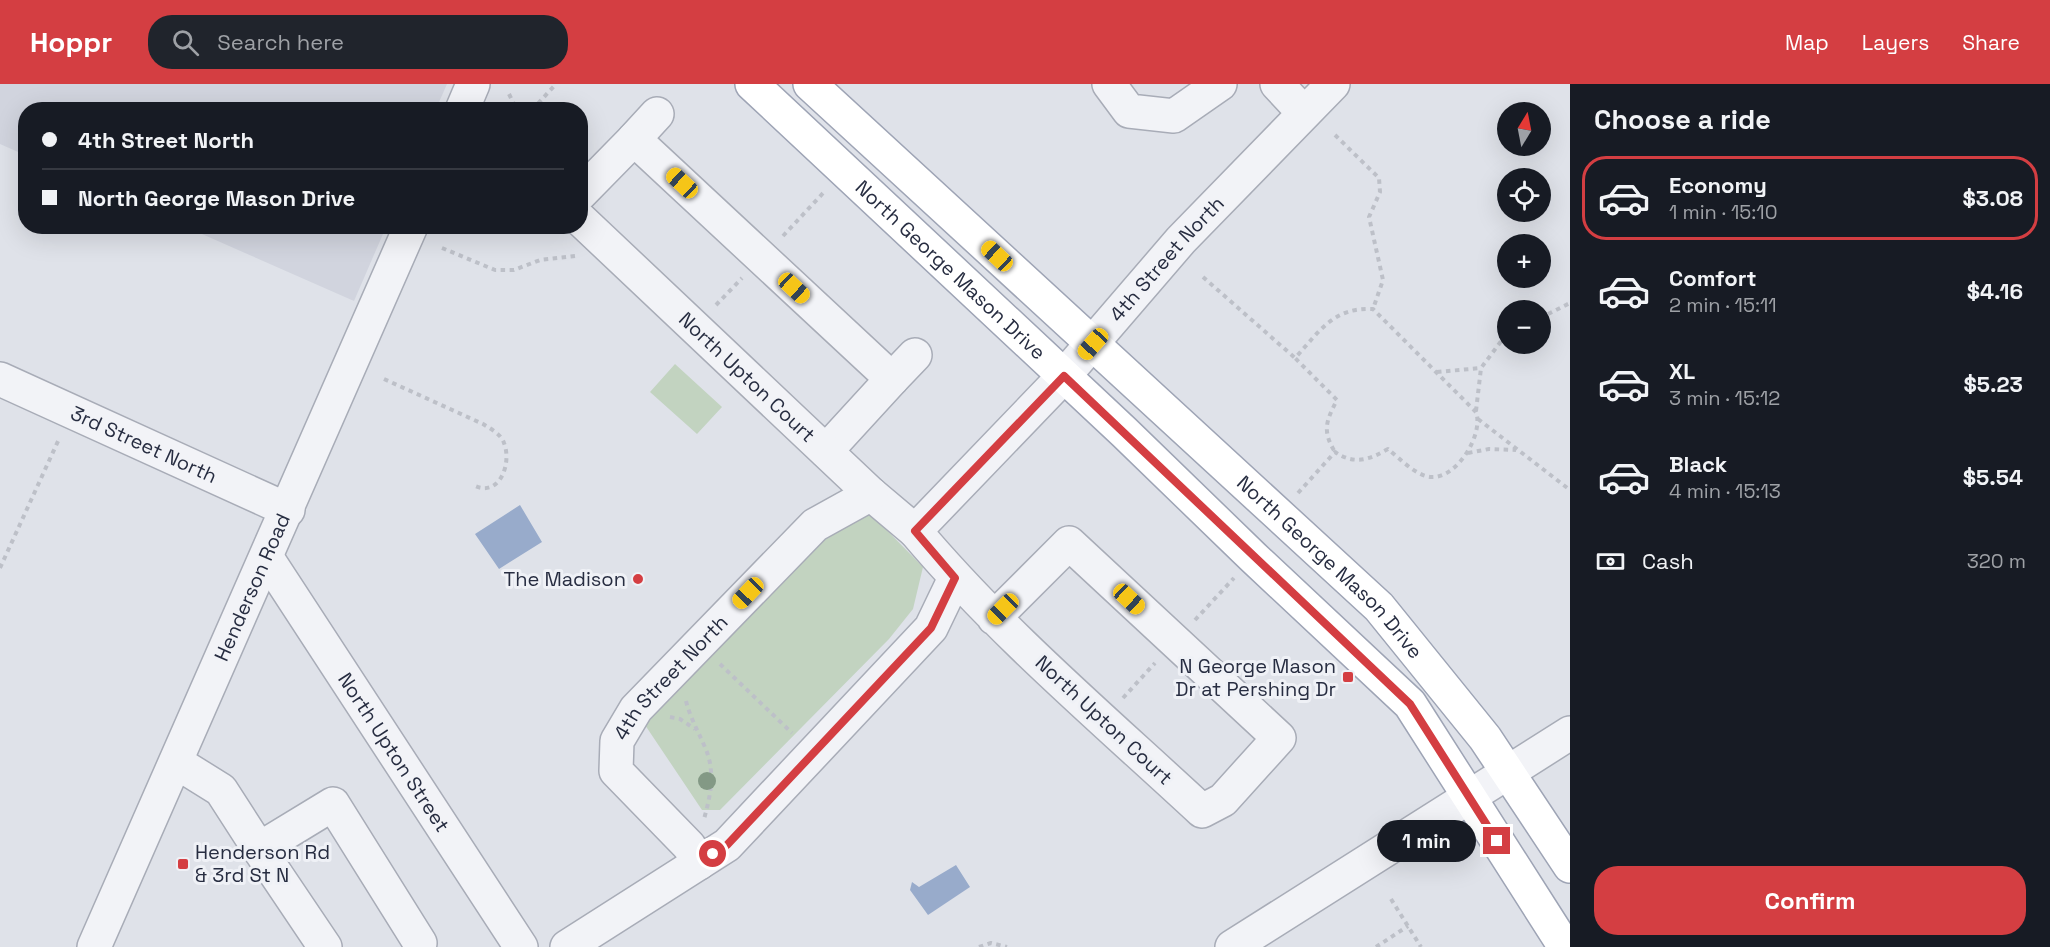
<!DOCTYPE html>
<meta charset="utf-8">
<style>
:root{--surface:#171b24;--page:#20242c;--text:#f1f3f6;--muted:#9ea1a6;--line:#363941;--accent:#d43e42}
body{margin:0;font-family:"Space Grotesk",sans-serif;background:var(--page);color:var(--text);height:100vh;display:flex;flex-direction:column;font-size:22px;white-space:nowrap}
*{box-sizing:border-box;margin:0}
p{font-size:20px;color:var(--muted)}
.icon{flex:none;width:33px;height:33px;fill:none;stroke:currentColor;stroke-width:2;stroke-linecap:round;stroke-linejoin:round}
.map{position:relative;flex:1;overflow:hidden}
.panel{display:flex;flex-direction:column;background:var(--surface);width:480px}
.panel>*{flex:none}
.banner{position:absolute;left:18px;top:18px;width:570px;height:132px;border-radius:24px;box-shadow:0 6px 24px #0002;display:grid;align-content:center;height:132px;padding:0 24px;background:var(--surface)}
.needle{width:39px;rotate:10deg}
.buttons{position:absolute;left:1497px;top:18px;display:grid;gap:12px}
.buttons a{display:grid;place-items:center;width:54px;height:54px;border-radius:50%;background:var(--surface);box-shadow:0 6px 24px #0002;font-size:30px}
.end{position:absolute;width:27px;height:27px;margin:-14px;border:8px solid #d43e42;background:#fff;box-shadow:0 0 0 3px #fff}
.from{border-radius:50%}
.bubble{position:absolute;height:42px;border-radius:21px;background:var(--surface);box-shadow:0 6px 24px #0002;font-size:20px;font-weight:700;line-height:42px;text-align:center}
.car{position:absolute;width:18px;height:36px;margin:-18px -9px;border-radius:8px;box-shadow:0 0 4px 2px #0007;background:linear-gradient(#f5c518 24%,#345 0 40%,#f5c518 0 76%,#345 0 86%,#f5c518 0)}
.banner b{display:flex;align-items:center;gap:21px;height:57px;font-size:22px}
.banner b+b{border-top:2px solid var(--line)}
.banner i{width:15px;height:15px;background:var(--text)}
ul{padding:0;list-style:none}
li{display:flex;align-items:center;gap:18px;height:84px;margin:0 12px 9px;padding:0 12px;border:3px solid transparent;border-radius:24px}
li div{flex:1}
li b{display:block;font-size:22px}
li em{font-style:normal;font-weight:700}
li.selected{border-color:var(--accent)}
li>.icon{width:54px;height:54px;stroke-width:1.5}
h2{padding:0 24px;font-size:27px;line-height:72px}
.pay{display:flex;align-items:center;gap:15px;height:66px;padding:0 24px;font-size:22px}
.pay p{margin-inline-start:auto}
.button{display:flex;gap:12px;margin-top:auto;padding:12px 24px}
.button a{flex:1;height:69px;border-radius:24px;background:var(--accent);color:#fff;font-size:24px;font-weight:700;line-height:69px;text-align:center}
header{display:flex;align-items:center;gap:36px;box-sizing:border-box;height:84px;padding:0 30px;background:var(--accent);color:#fff}
header strong{font-size:28px}
nav{display:flex;gap:33px;margin-inline-start:auto;font-size:21px}
.search{width:420px;height:54px;background:var(--page);display:flex;align-items:center;gap:15px;box-sizing:border-box;padding:0 21px;border-radius:24px;color:var(--muted);font-size:22px}
main{display:flex;flex:1;min-height:0}
.map>svg:first-child{display:block}
.built{fill:#d1d4de}
.green{fill:#c2d3c0}
.water{fill:#98abcb}
.lines{fill:none;stroke-linecap:round;stroke-linejoin:round}
.minor-casing{stroke:#a8acb7;stroke-width:36}
.major-casing{stroke:#9ea4b5;stroke-width:36}
.path{stroke:#bdc0c8;stroke-width:4;stroke-dasharray:4.5 4.5;stroke-linecap:butt}
.minor{stroke:#f2f3f7;stroke-width:33}
.major{stroke:#fff;stroke-width:33}
.tree{fill:#839985}
.route{stroke:#d43e42;stroke-width:8}
.poi-dot{fill:#d43e42;stroke:#eff1f6;stroke-width:2}
.labels{text-anchor:middle;stroke-width:6;stroke-linejoin:round;paint-order:stroke}
.street-label{font-size:20px;fill:#272d41;stroke:#eff1f6}
.poi-label{font-size:20px;fill:#272d41;stroke:#eff1f6;text-anchor:end}
</style>
<header>
<strong>Hoppr</strong>
<div class="search"><svg class="icon" aria-label="search" viewBox="0 0 24 24"><circle cx="10" cy="10" r="6"/><path d="M15 15l6 6"/></svg>Search here</div>
<nav><a>Map</a><a>Layers</a><a>Share</a></nav>
</header>
<main>
<div class="map">
<svg width="1570" height="863" viewBox="0 0 1570 863">
<rect width="100%" height="100%" fill="#dfe2e9"/>
<path class="built" d="M0,0h447l-11,25 -410,1 -1,45 -25,-11z
M186,143h200l-32,74z"/>
<path class="green" d="M675,280l47,43 -25,27 -47,-42z
M864,423l59,60 -10,42 -24,30 -169,171h-18l-57,-85 1,-17 187,-197z"/>
<path class="water" d="M520,421l22,37 -43,27 -24,-35z
M956,781l14,22 -42,28 -18,-25 2,-8 7,5z"/>
<g class="lines">
<g class="minor-casing">
<g id="minor">
<path d="M1109,0l20,27 45,5 46,-32"/>
<path d="M1277,0l27,29"/>
<path d="M462,26l11,-26"/>
<path d="M634,55l23,-25"/>
<path d="M580,110l54,-55 258,240 -66,72"/>
<path id="s1" d="M580,135l291,275 44,37"/>
<path id="s2" d="M0,295l288,131"/>
<path d="M892,295l23,-24"/>
<path id="s3" d="M267,474l254,389"/>
<path id="s4" d="M994,534l75,-75 210,195 -56,62 -21,11c-98,-91 -201,-178 -287,-280l149,-155 117,-136 152,-156"/>
<path d="M176,678l45,28 38,59"/>
<path id="s5" d="M699,779l-10,-17 -73,-75 1,-30 19,-32 179,-184 56,-31"/>
<path id="s6" d="M94,863l317,-721"/>
<path d="M325,863l-66,-98 74,-45 87,139"/>
<path d="M567,863l160,-102 204,-217 24,-50"/>
<path d="M1232,863l338,-214"/>
</g>
</g>
<g class="major-casing">
<g id="major">
<path id="s7" d="M752,0l372,348 129,125 157,147 155,243"/>
<path id="s8" d="M810,0l569,523 106,131 85,128"/>
</g>
</g>
<path class="path" d="M509,10l8,16
M532,26l24,-26
M1335,51l44,43 1,14 -11,25 14,63 -10,29
M783,152l42,-45
M442,164l53,22h19l26,-10 35,-4
M1203,193l92,81
M716,221l26,-27
M1540,234l30,-15
M1437,288l44,-4
M384,295l99,45c8,5 18,10 21,19 8,20 -4,54 -29,43
M1476,327l5,-43 27,-36
M1478,335l92,71
M1468,369l21,-4 27,1
M1298,409l37,-41c19,13 34,8 53,-3 11,9 28,27 43,28 26,2 53,-43 45,-65l-103,-103c-40,-2 -53,22 -78,49l42,42c-11,21 -15,31 -2,52
M0,484l59,-129
M1195,536l39,-42
M720,580l72,69
M1123,614l32,-35
M686,617c4,16 11,28 18,44 12,25 7,49 0,74
M670,633l10,2 15,10
M1391,815l30,48
M979,863l12,-4 16,4
M1376,863l32,-21"/>
<use href="#minor" class="minor"/>
<use href="#major" class="major"/>
</g>
<circle class="tree" cx="707" cy="697" r="9"/>
<g class="lines">
<path class="route" d="M713,770l14,-9 204,-217 24,-50 -40,-47 149,-155 346,328 87,137"/>
</g>
<g class="poi-dot">
<circle cx="638" cy="495" r="6"/>
<rect x="1342" y="587" width="12" height="12" rx="3"/>
<rect x="177" y="774" width="12" height="12" rx="3"/>
</g>
<g class="labels">
<g class="street-label">
<text dy="7" stroke="none"><textPath href="#s4" startOffset="1272">4th Street North</textPath></text>
<text dy="7" stroke="none"><textPath href="#s7" startOffset="272">North George Mason Drive</textPath></text>
<text dy="7" stroke="none"><textPath href="#s1" startOffset="230">North Upton Court</textPath></text>
<text dy="7" stroke="none"><textPath href="#s2" startOffset="158">3rd Street North</textPath></text>
<text dy="7" stroke="none"><textPath href="#s8" startOffset="710">North George Mason Drive</textPath></text>
<text dy="7" stroke="none"><textPath href="#s6" startOffset="393">Henderson Road</textPath></text>
<text dy="7" stroke="none"><textPath href="#s5" startOffset="238">4th Street North</textPath></text>
<text transform="translate(1104 636) rotate(43)" y="7">North Upton Court</text>
<text dy="7" stroke="none"><textPath href="#s3" startOffset="232">North Upton Street</textPath></text>
</g>
<g class="poi-label">
<text x="626" y="502">The Madison</text>
<text x="1336" y="589">N George Mason<tspan x="1336" dy="23">Dr at Pershing Dr</tspan></text>
<text x="195" y="775" text-anchor="start">Henderson Rd<tspan x="195" dy="23">&amp; 3rd St N</tspan></text>
</g>
</g>
</svg>
<div class="buttons">
<a><svg class="needle" viewBox="-14 -14 28 28"><path d="M0-13l5 13h-10z" fill="#e53935"/><path d="M0 13l5-13h-10z" fill="#9ea1a6"/></svg></a>
<a><svg class="icon" aria-label="locate" viewBox="0 0 24 24"><circle cx="12" cy="12" r="6"/><path d="M12 2v4M12 18v4M2 12h4M18 12h4"/></svg></a>
<a>+</a>
<a>−</a>
</div>
<i class="end from" style="left:713px;top:770px"></i>
<i class="end" style="left:1497px;top:757px"></i>
<div class="bubble" style="left:1377px;top:736px;width:99px">1 min</div>
<i class="car" style="left:682px;top:99px;rotate:313deg"></i>
<i class="car" style="left:997px;top:172px;rotate:313deg"></i>
<i class="car" style="left:794px;top:204px;rotate:133deg"></i>
<i class="car" style="left:1093px;top:260px;rotate:222deg"></i>
<i class="car" style="left:748px;top:509px;rotate:224deg"></i>
<i class="car" style="left:1129px;top:515px;rotate:133deg"></i>
<i class="car" style="left:1003px;top:525px;rotate:225deg"></i>
<div class="banner">
<b><i class="from"></i>4th Street North</b>
<b><i></i>North George Mason Drive</b>
</div>
</div>
<section class="panel">
<h2>Choose a ride</h2>
<ul>
<li class="selected"><svg class="icon" aria-label="car" viewBox="0 0 24 24"><path d="M5 17H2v-5l4-1 3-4h7l3 4 3 1v5h-3M9 17h6M6 11h13"/><circle cx="7" cy="17" r="2"/><circle cx="17" cy="17" r="2"/></svg><div><b>Economy</b><p>1 min · 15:10</p></div><em>$3.08</em></li>
<li><svg class="icon" aria-label="car" viewBox="0 0 24 24"><path d="M5 17H2v-5l4-1 3-4h7l3 4 3 1v5h-3M9 17h6M6 11h13"/><circle cx="7" cy="17" r="2"/><circle cx="17" cy="17" r="2"/></svg><div><b>Comfort</b><p>2 min · 15:11</p></div><em>$4.16</em></li>
<li><svg class="icon" aria-label="car" viewBox="0 0 24 24"><path d="M5 17H2v-5l4-1 3-4h7l3 4 3 1v5h-3M9 17h6M6 11h13"/><circle cx="7" cy="17" r="2"/><circle cx="17" cy="17" r="2"/></svg><div><b>XL</b><p>3 min · 15:12</p></div><em>$5.23</em></li>
<li><svg class="icon" aria-label="car" viewBox="0 0 24 24"><path d="M5 17H2v-5l4-1 3-4h7l3 4 3 1v5h-3M9 17h6M6 11h13"/><circle cx="7" cy="17" r="2"/><circle cx="17" cy="17" r="2"/></svg><div><b>Black</b><p>4 min · 15:13</p></div><em>$5.54</em></li>
</ul>
<div class="pay"><svg class="icon" aria-label="cash" viewBox="0 0 24 24"><path d="M3 7h18v10H3z"/><circle cx="12" cy="12" r="2"/></svg>Cash<p>320 m</p></div>
<div class="button"><a>Confirm</a></div>
</section>
</main>
